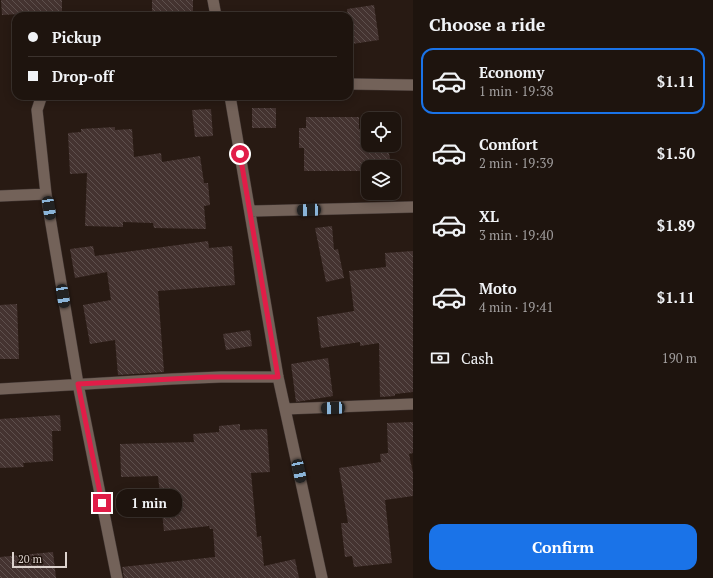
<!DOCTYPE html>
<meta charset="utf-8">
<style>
:root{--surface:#1e140e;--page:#2b211c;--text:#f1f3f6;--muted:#a19e9e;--line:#3c332e;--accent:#1a73e8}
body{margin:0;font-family:"PT Serif",serif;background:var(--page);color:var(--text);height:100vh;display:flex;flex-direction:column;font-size:15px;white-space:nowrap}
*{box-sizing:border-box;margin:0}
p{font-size:13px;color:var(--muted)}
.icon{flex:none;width:22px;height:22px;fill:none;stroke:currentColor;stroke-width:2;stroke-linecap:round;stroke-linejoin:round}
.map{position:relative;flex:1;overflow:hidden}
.details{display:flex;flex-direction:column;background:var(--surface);width:300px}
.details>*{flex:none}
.guide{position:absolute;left:12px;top:12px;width:341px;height:88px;border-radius:12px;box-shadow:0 2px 10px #0003,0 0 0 1px var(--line);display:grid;align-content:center;height:88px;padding:0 16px;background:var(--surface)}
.buttons{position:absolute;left:361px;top:112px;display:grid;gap:8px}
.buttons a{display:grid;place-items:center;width:40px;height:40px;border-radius:8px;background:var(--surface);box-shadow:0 2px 10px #0003,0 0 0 1px var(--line);font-size:20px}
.scale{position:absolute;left:12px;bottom:10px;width:55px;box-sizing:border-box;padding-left:4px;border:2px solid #dcd2cd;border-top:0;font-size:11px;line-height:14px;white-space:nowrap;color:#dcd2cd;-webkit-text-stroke:3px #1e110a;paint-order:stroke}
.end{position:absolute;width:18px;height:18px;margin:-9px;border:5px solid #e11d48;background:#fff;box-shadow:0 0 0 2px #fff}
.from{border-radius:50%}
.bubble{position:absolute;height:28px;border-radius:12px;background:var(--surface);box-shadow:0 2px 10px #0003,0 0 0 1px var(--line);font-size:13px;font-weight:700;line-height:28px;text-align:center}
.car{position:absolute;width:12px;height:24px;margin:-12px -6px;border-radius:5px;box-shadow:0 0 3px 1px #0007;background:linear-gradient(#222 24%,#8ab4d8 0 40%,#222 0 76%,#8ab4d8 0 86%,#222 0)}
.guide b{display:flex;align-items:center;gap:14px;height:38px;font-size:15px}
.guide b+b{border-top:1px solid var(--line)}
.guide i{width:10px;height:10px;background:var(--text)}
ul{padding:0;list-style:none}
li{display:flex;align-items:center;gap:12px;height:66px;margin:0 8px 6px;padding:0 8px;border:2px solid transparent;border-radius:12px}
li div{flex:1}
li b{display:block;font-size:15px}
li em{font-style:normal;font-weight:700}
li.active{border-color:var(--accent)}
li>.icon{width:36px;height:36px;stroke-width:1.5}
h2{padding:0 16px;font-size:18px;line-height:48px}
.pay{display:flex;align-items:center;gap:10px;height:44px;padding:0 16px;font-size:15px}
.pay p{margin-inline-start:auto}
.action{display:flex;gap:8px;margin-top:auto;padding:8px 16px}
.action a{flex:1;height:46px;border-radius:12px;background:var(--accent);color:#fff;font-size:16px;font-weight:700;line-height:46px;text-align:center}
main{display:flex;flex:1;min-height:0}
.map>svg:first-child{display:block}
.building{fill:url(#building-back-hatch)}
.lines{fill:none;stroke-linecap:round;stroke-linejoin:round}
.minor-casing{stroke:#413633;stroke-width:12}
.minor{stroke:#736259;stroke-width:11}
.route{stroke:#e11d48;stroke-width:5}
</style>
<main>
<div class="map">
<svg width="413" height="578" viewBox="0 0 413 578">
<defs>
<pattern id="building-back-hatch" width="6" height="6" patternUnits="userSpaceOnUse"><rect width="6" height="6" fill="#443330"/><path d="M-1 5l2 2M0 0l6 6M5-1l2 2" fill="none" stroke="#5e504d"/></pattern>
</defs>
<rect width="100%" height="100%" fill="#281a13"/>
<path class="building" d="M1,0h61v16h-41l-1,-2 -18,1z
M152,0h41v16h-41z
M374,5l5,35 -27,4 -3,-20v-8h-1l-1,-7z
M252,108h24v20h-24z
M211,109l2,27 -18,1 -3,-27z
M306,117h53v12l9,-2v18h19l5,22h-24v4h-64v-23h-5v-20h7z
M115,127v3l17,-1 2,28 27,-4 1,9 38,-6 4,27h4l2,22 -6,1 2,23 -52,-1 -1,-5 -30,-1v5l-38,-1 2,-53 -17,1 -2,-41 13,-1v-3z
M332,226l2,24 4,-1 6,29 -18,4 -11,-54z
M208,241l1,7 23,-2 3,39 -77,6 6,81 -46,3 -3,-35 -25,4 -7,-39 28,-5 -4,-28 -32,6 -5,-29 23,-3 2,10z
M413,251v141l-18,2v2l-15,1 -1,-54 -19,3v-4l-39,6 -4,-31 37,-6 -5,-40 37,-4 -1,-14z
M17,304l2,55h-19v-54z
M250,330l2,16 -26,4 -3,-16z
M328,358l5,38 -37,6 -5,-38z
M60,415l1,16h-9l1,30 -30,2 1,4 -24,1v-49z
M413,422v31l-4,1 4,19v23l-28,4 7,63 -38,4 -2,-11 -7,1 -4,-34h7l-9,-55 42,-6 -1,-8 8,-1 -1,-30z
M240,424v6l27,-1 3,43 -19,1 6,64 4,-1 3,30 31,-7 4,19h-175l-2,-11 93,-10 -2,-28h-3l-1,-3 -45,5 -6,-55 -37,1 -1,-33 74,-2 -1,-8 26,-2v-6z
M53,552l3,26h-56v-21z"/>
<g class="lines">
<g class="minor-casing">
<path id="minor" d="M213,0l3,16
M349,84l64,1
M43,96l-2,2 -4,12 9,84 32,190 39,194
M230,96l48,281 44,201
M0,196l46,-2
M250,211l163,-4
M0,389l172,-10 49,-2h57
M285,409l128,-5"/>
</g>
<use href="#minor" class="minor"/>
</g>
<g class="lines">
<path class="route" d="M102,503l-24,-119 131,-7h69l-38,-223"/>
</g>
</svg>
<div class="buttons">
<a><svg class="icon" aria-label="locate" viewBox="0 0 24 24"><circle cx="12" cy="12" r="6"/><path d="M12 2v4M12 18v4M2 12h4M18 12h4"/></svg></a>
<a><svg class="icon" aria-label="layers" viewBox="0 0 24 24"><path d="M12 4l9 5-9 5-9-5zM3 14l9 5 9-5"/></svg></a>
</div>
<div class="scale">20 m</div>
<i class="end from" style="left:240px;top:154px"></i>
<i class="end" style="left:102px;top:503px"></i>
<div class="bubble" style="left:116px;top:489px;width:66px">1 min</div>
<i class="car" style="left:49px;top:208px;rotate:171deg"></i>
<i class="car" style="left:309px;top:210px;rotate:268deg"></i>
<i class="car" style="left:63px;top:296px;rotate:171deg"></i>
<i class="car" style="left:333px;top:408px;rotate:268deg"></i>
<i class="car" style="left:299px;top:471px;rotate:168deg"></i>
<div class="guide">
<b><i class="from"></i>Pickup</b>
<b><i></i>Drop-off</b>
</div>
</div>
<section class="details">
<h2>Choose a ride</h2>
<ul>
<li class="active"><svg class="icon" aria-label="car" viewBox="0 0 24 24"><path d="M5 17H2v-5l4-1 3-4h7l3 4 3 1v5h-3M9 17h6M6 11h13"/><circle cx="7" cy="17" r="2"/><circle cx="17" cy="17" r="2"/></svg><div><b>Economy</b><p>1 min · 19:38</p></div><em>$1.11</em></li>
<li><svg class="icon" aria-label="car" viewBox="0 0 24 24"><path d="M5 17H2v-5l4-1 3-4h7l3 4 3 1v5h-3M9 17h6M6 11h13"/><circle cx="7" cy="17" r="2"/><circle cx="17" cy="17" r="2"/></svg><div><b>Comfort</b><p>2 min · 19:39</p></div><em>$1.50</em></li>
<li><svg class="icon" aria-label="car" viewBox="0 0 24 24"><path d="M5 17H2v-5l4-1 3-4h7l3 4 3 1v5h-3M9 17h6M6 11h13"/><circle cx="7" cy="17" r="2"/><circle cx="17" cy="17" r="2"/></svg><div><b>XL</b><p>3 min · 19:40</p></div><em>$1.89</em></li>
<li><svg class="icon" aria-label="car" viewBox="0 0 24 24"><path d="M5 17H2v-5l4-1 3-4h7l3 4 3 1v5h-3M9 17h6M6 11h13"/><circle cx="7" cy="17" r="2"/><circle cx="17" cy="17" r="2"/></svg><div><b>Moto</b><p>4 min · 19:41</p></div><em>$1.11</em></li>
</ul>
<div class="pay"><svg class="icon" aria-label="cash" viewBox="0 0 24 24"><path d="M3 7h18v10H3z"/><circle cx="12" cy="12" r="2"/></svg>Cash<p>190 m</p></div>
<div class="action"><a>Confirm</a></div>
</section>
</main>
